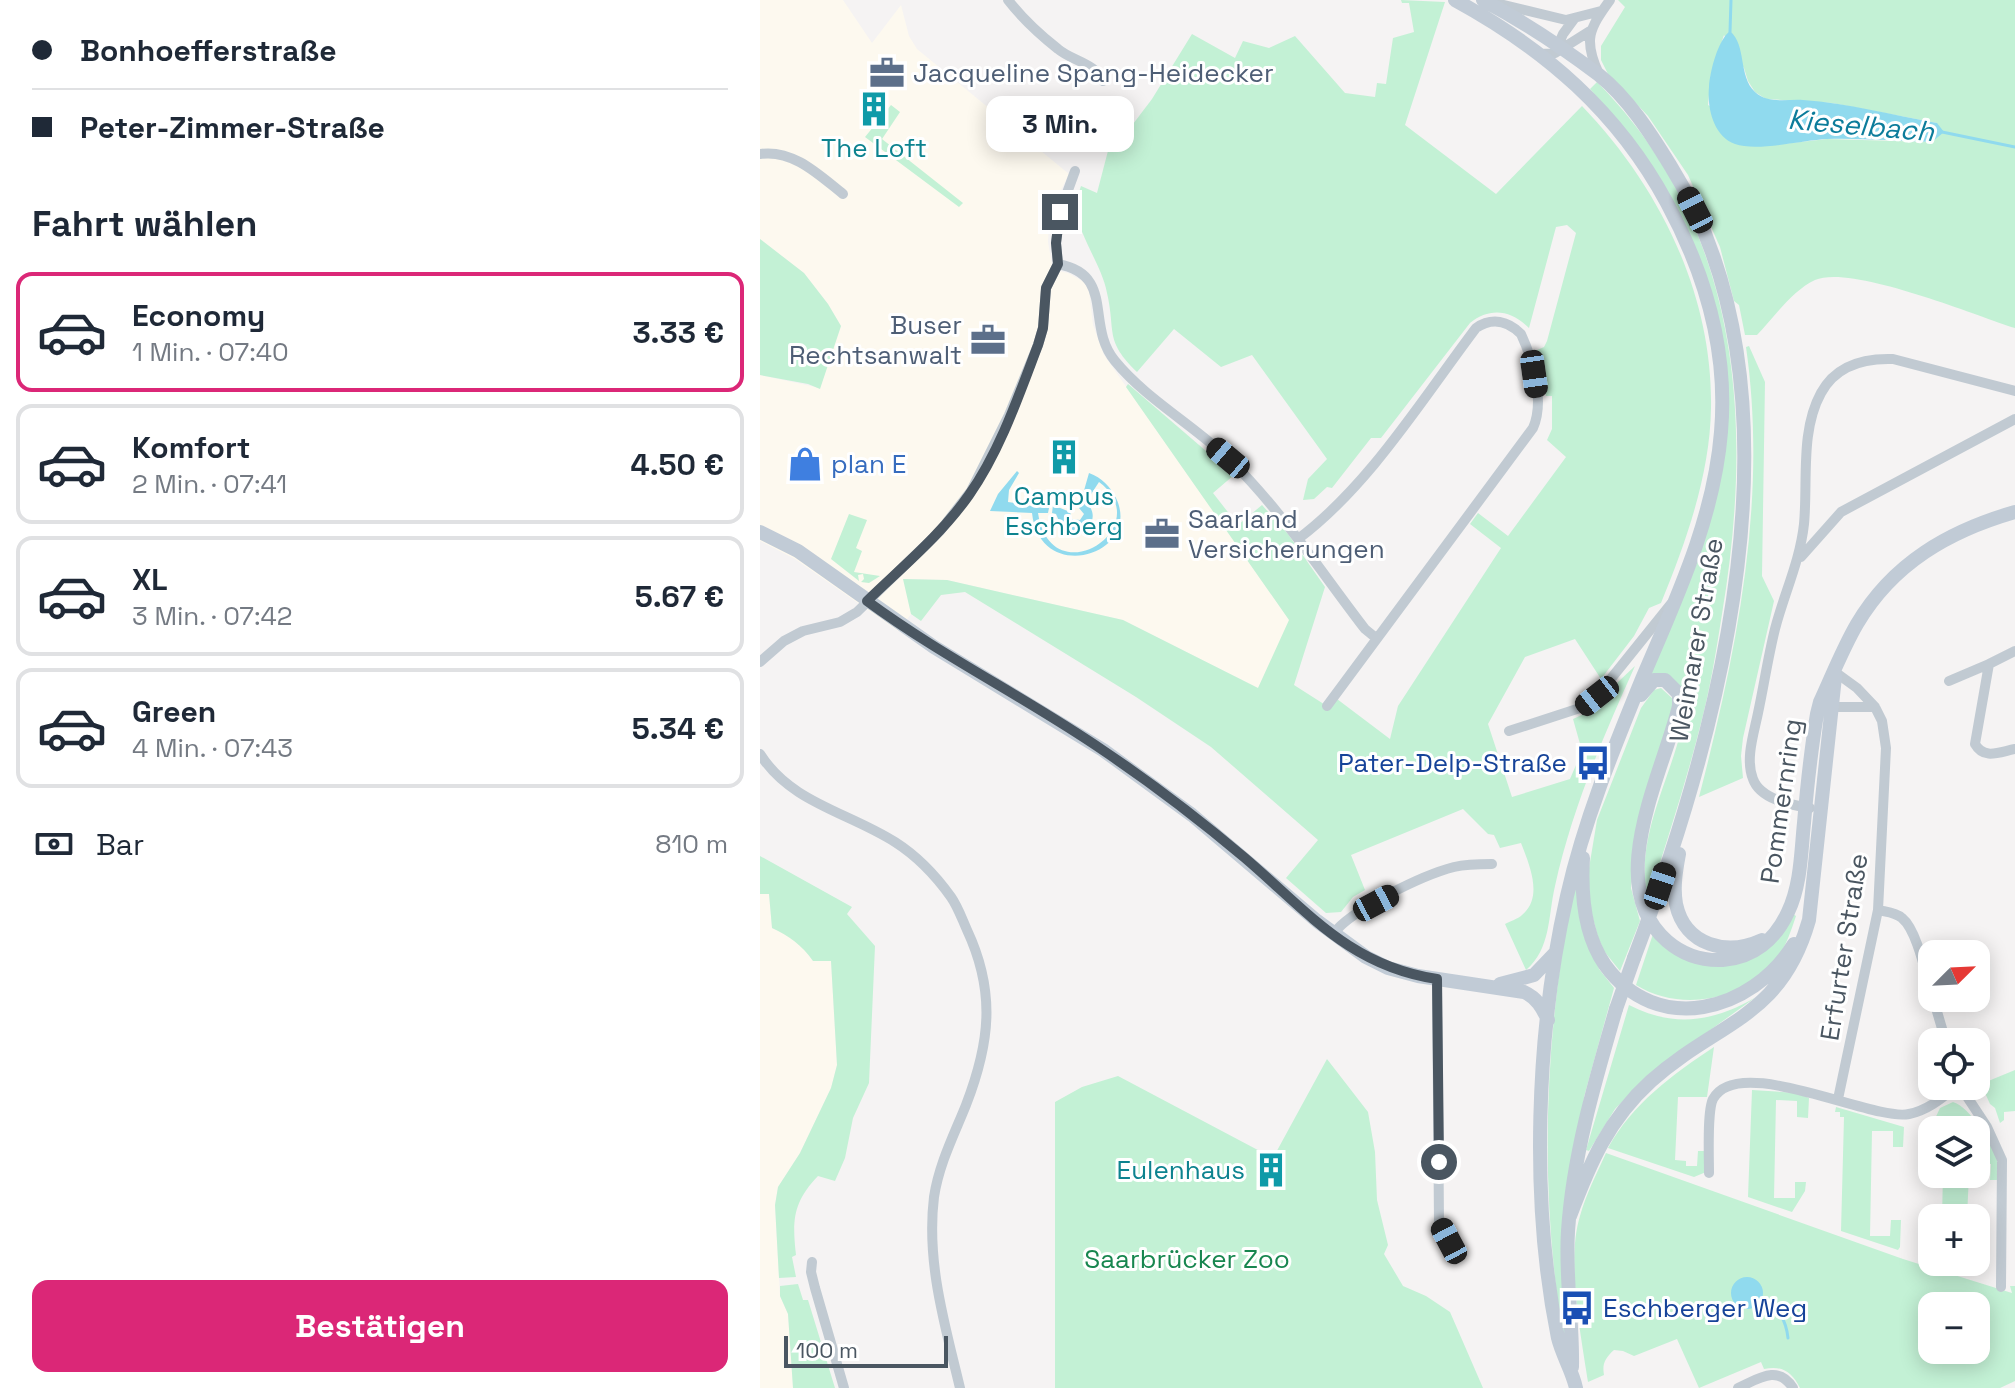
<!DOCTYPE html>
<html lang="de">
<meta charset="utf-8">
<style>
:root{--surface:#fff;--page:#f2f2f3;--text:#1f2937;--muted:#747a83;--line:#e0e1e3;--accent:#db2777}
body{margin:0;font-family:"Space Grotesk",sans-serif;background:var(--page);color:var(--text);height:100vh;display:flex;flex-direction:column;font-size:30px;white-space:nowrap}
*{box-sizing:border-box;margin:0}
p{font-size:26px;color:var(--muted)}
.icon{flex:none;width:44px;height:44px;fill:none;stroke:currentColor;stroke-width:2;stroke-linecap:round;stroke-linejoin:round}
.map{position:relative;flex:1;overflow:hidden}
.sheet{display:flex;flex-direction:column;background:var(--surface);width:760px}
.sheet>*{flex:none}
.hud{display:grid;align-content:center;height:176px;padding:0 32px;background:var(--surface)}
.needle{width:52px;rotate:66deg}
.fabs{position:absolute;left:1158px;top:940px;display:grid;gap:16px}
.fabs a{display:grid;place-items:center;width:72px;height:72px;border-radius:16px;background:var(--surface);box-shadow:0 4px 20px #0003;font-size:40px}
.scale{position:absolute;left:24px;bottom:20px;width:164px;box-sizing:border-box;padding-left:8px;border:4px solid #4a5661;border-top:0;font-size:22px;line-height:28px;white-space:nowrap;color:#4a5661;-webkit-text-stroke:6px #fff;paint-order:stroke}
.end{position:absolute;width:36px;height:36px;margin:-18px;border:10px solid #4a5661;background:#fff;box-shadow:0 0 0 4px #fff}
.from{border-radius:50%}
.bubble{position:absolute;height:56px;border-radius:16px;background:var(--surface);box-shadow:0 4px 20px #0003;font-size:26px;font-weight:800;line-height:56px;text-align:center}
.car{position:absolute;width:24px;height:48px;margin:-24px -12px;border-radius:10px;box-shadow:0 0 6px 2px #0007;background:linear-gradient(#222 24%,#8ab4d8 0 40%,#222 0 76%,#8ab4d8 0 86%,#222 0)}
.hud b{display:flex;align-items:center;gap:28px;height:76px;font-size:30px}
.hud b+b{border-top:2px solid var(--line)}
.hud i{width:20px;height:20px;background:var(--text)}
ul{padding:0;list-style:none}
li{display:flex;align-items:center;gap:24px;height:120px;margin:0 16px 12px;padding:0 16px;border:4px solid var(--line);border-radius:16px}
li div{flex:1}
li b{display:block;font-size:30px}
li em{font-style:normal;font-weight:800}
li.current{border-color:var(--accent)}
li>.icon{width:72px;height:72px;stroke-width:1.5}
h2{padding:0 32px;font-size:36px;line-height:96px}
.pay{display:flex;align-items:center;gap:20px;height:88px;padding:0 32px;font-size:30px}
.pay p{margin-inline-start:auto}
.cta{display:flex;gap:16px;margin-top:auto;padding:16px 32px}
.cta a{flex:1;height:92px;border-radius:16px;background:var(--accent);color:#fff;font-size:32px;font-weight:800;line-height:92px;text-align:center}
main{display:flex;flex:1;min-height:0}
.map>svg:first-child{display:block}
.commercial{fill:#fdf9ef}
.green{fill:#c3f1d5;fill-rule:evenodd}
.water{fill:#90daee}
.lines{fill:none;stroke-linecap:round;stroke-linejoin:round}
.stream{stroke:#90daee;stroke-width:3}
.street{stroke:#c1cad2;stroke-width:10}
.secondary{stroke:#c1cbd6;stroke-width:14}
.secondary-bridge{stroke:#c1cbd6;stroke-width:14}
.route{stroke:#4a5661;stroke-width:10}
.labels{text-anchor:middle;stroke-width:6;stroke-linejoin:round;paint-order:stroke}
.service-label{font-size:26px;fill:#4e5e75;stroke:#fff;text-anchor:start}
.culture-label{font-size:26px;fill:#0d838f;stroke:#fff}
.shop-label{font-size:26px;fill:#366cbe;stroke:#fff;text-anchor:start}
.street-label{font-size:26px;fill:#4a5661;stroke:#fff}
.transit-label{font-size:26px;fill:#164399;stroke:#fff;text-anchor:end}
.park-label{font-size:26px;fill:#17864f;stroke:#fff}
.water-label{font-size:28px;font-style:italic;fill:#0c7c9b;stroke:#fff}
</style>
<main>
<section class="sheet">
<div class="hud">
<b><i class="from"></i>Bonhoefferstraße</b>
<b><i></i>Peter-Zimmer-Straße</b>
</div>
<h2>Fahrt wählen</h2>
<ul>
<li class="current"><svg class="icon" aria-label="car" viewBox="0 0 24 24"><path d="M5 17H2v-5l4-1 3-4h7l3 4 3 1v5h-3M9 17h6M6 11h13"/><circle cx="7" cy="17" r="2"/><circle cx="17" cy="17" r="2"/></svg><div><b>Economy</b><p>1 Min. · 07:40</p></div><em>3.33 €</em></li>
<li><svg class="icon" aria-label="car" viewBox="0 0 24 24"><path d="M5 17H2v-5l4-1 3-4h7l3 4 3 1v5h-3M9 17h6M6 11h13"/><circle cx="7" cy="17" r="2"/><circle cx="17" cy="17" r="2"/></svg><div><b>Komfort</b><p>2 Min. · 07:41</p></div><em>4.50 €</em></li>
<li><svg class="icon" aria-label="car" viewBox="0 0 24 24"><path d="M5 17H2v-5l4-1 3-4h7l3 4 3 1v5h-3M9 17h6M6 11h13"/><circle cx="7" cy="17" r="2"/><circle cx="17" cy="17" r="2"/></svg><div><b>XL</b><p>3 Min. · 07:42</p></div><em>5.67 €</em></li>
<li><svg class="icon" aria-label="car" viewBox="0 0 24 24"><path d="M5 17H2v-5l4-1 3-4h7l3 4 3 1v5h-3M9 17h6M6 11h13"/><circle cx="7" cy="17" r="2"/><circle cx="17" cy="17" r="2"/></svg><div><b>Green</b><p>4 Min. · 07:43</p></div><em>5.34 €</em></li>
</ul>
<div class="pay"><svg class="icon" aria-label="cash" viewBox="0 0 24 24"><path d="M3 7h18v10H3z"/><circle cx="12" cy="12" r="2"/></svg>Bar<p>810 m</p></div>
<div class="cta"><a>Bestätigen</a></div>
</section>
<div class="map">
<svg width="1255" height="1388" viewBox="0 0 1255 1388">
<rect width="100%" height="100%" fill="#f5f3f3"/>
<path class="commercial" d="M0,0h83l29,43 29,-38 8,31 8,13 152,125 -12,24 -8,27 -1,17 5,28 15,3 16,9 5,9 4,34 11,30 186,266 -32,67 -135,-68 -176,-40 -43,-1 7,35 -13,17 -103,-72 -35,-18v-166l60,13 21,-62 -13,-22 -24,-31 -44,-34z
M9,893l3,35 17,8 15,13 9,12h18l6,104 -6,23 -31,65 -22,34 -3,18 5,91 8,18 5,74h-33v-494z"/>
<path class="green" d="M641,0l44,2 -40,123 91,69 86,-88c77,80 131,188 129,302 -1,67 -25,134 -50,195l-12,5 -15,28 -33,43 -26,-40 -50,18 -37,67 24,73 58,-18 12,-28 -9,-32 24,-11 22,-27 16,-15c-32,71 -63,143 -80,220 -7,30 -4,63 -29,84l-21,-46c5,-3 13,-5 17,-9 22,-18 7,-51 -1,-72l-21,5 -6,-13 -6,-1 -25,-25 -112,46 14,35 -12,7 -12,15 -15,1 -40,-35 32,-38 -107,-93 -75,-50 -171,-105 -24,3 -20,26 -10,-7 -8,-35 44,1 176,40 135,68 31,-68 -163,-233 2,-3 106,91 -21,18 25,32 24,-20 26,29 37,53 -31,98 36,23 7,-9 53,40 8,-33 103,-158 -31,-24 8,-11 30,23 58,-79 -19,-17 5,-11v-33h-6l-11,-45 9,-4 3,-6 29,-108 -9,-8 -11,2 -27,101c-18,-18 -39,-21 -59,-5l-89,115h-10l-39,50 -5,-1 -13,12 -11,1 5,-21 19,-20 -75,-104 -31,12 -47,-38 -37,43c-33,-32 -21,-40 -30,-79 -4,-21 -16,-39 -24,-59 -6,-13 -2,-23 -12,-34l4,-10 4,2 2,-6 16,7 12,-46 -17,-5 3,-10 11,-8 2,-12 22,16 22,-29 40,-65 43,24 8,-17 26,7 26,-12 50,57 30,4 2,-14 9,1 7,-46 21,-6 -5,-29h-7z
M858,0h397v328c-41,-13 -164,-64 -200,-48 -22,10 -42,38 -58,55h-12l-6,-30 -5,-4 -14,-54 -32,-72 -40,-59 -40,-42 -7,-14v-14l24,-39zM964,35l20,33 4,13 7,11 11,7 66,4 105,20 -5,19 -105,-3 -53,6 -66,-40 3,-31z
M837,82c144,145 157,341 125,532 -6,38 -12,76 -22,113 -15,59 -34,116 -52,174 -16,-68 30,-131 38,-196l-1,-13 -16,-17 -19,1 47,-113 22,-76 -5,-182 -88,-175 -36,-41z
M131,105l9,7 -18,27 81,64 -4,4 -94,-70z
M0,239l44,34 24,31 13,22 -21,63 -12,-5 -48,-9z
M989,346l16,36 -3,194 12,25 -31,137 -2,18 2,22 -44,19c38,-147 69,-298 47,-450z
M89,514l18,6 -11,28 6,3 -8,21 26,4 -11,7 -8,-1 3,-3 -1,-5 -5,1 1,6 -28,-22z
M901,688l12,11 -1,9 -38,132 -3,48 9,33 -20,50 -16,-20 -6,-14 -8,-30 -3,-27 10,-60 44,-112 13,-18z
M0,856l92,51 -5,7 28,32 -6,137 -16,35 -8,40 -10,23 -17,-5c-25,26 -26,44 -22,79l-4,2 4,20 -17,1 -4,-73 3,-18 22,-34 31,-65 6,-23 -6,-104h-18c-11,-16 -24,-25 -41,-33l-3,-34h-9z
M815,878l24,91 15,19 -30,109 -17,245 -3,1c-26,-155 -20,-311 11,-465z
M1033,914l3,2c-7,21 -15,45 -33,59 -36,28 -88,34 -127,10l17,-51 16,16 70,14z
M996,997l-108,78 -33,34 -26,42 -3,-1 43,-145c44,23 85,17 127,-8z
M954,1047l-7,50h-29l-3,63 11,1v5h11l1,-15h8v21l-12,5 -86,-29c25,-45 64,-73 106,-101z
M567,1059l41,53 7,40 2,48 11,45 -4,9 19,32 23,10 24,16 33,76h-428v-286l27,-15 36,-11 155,82z
M1255,1070v41l-11,1v8l-4,3 -5,-15 -5,-4 -9,-20z
M992,1090l45,3 12,5 -1,20 -11,-1v-16l-21,-1 -2,98h21v-16h11l-1,9 -13,21 -44,-15z
M1193,1102c16,4 40,42 44,58 2,6 1,14 1,20h-8l1,-16h-15v-34h-32v-7h-11l7,-15z
M1076,1107l68,20 -1,20h-10v-16h-21l-2,105h20l1,-16h10l-1,27 -2,3 -57,-19 3,-114h-4v-5h-5z
M846,1153l297,106 109,34 -2,-7h5v95l-15,7h-200c-8,-16 -18,-23 -36,-19l-3,-7 -62,26 -22,-49 -43,17 -11,-5 -9,-1c-9,8 -12,14 -10,25l-16,7c-7,-47 -22,-121 -8,-166 6,-22 17,-43 26,-63zM1172,1306h44v44h-44z
M1183,1174h26l-2,44h-25z
M38,1284l5,16h5l27,88h-42l-5,-74 -8,-18v-10z"/>
<path class="water" d="M970,31c17,15 8,45 25,61 13,12 32,7 48,8 45,3 89,15 134,23l7,9 -12,10c-35,-1 -70,-4 -105,-3 -24,1 -70,13 -92,5 -22,-8 -28,-37 -26,-57 1,-16 9,-47 21,-56z
M257,471l2,2 -10,17 -1,12 25,4 2,-9 15,6 -2,10h-10c13,84 121,14 61,-31l-13,20c13,13 6,28 -11,32l-13,-6 -6,-14 -4,-1 1,-8 17,7 2,7 8,1 4,-6 -5,-6 10,-35c13,5 21,13 27,25 27,57 -76,88 -84,15l-42,-2 8,-17z
M971 1293a16 16 0 1 1 32 0a16 16 0 1 1-32 0Z"/>
<g class="lines">
<path class="stream" d="M970,32l1,-32
M1182,132l73,15
M1002,1299c17,9 24,21 26,39"/>
<path class="street" d="M248,0c14,18 31,34 50,49 14,12 37,14 45,32
M731,2l75,18 35,-9
M796,50l7,-16 11,-15
M782,54l13,-1 35,-22
M839,74c-16,-34 -10,-45 11,-74
M0,154c33,-5 59,21 83,40
M298,264c58,11 27,61 57,97 31,38 80,65 116,100 51,50 90,111 134,168l11,9
M538,539c71,-53 125,-141 178,-211 16,-11 32,-7 45,6 12,26 24,67 12,94l-206,278
M1041,557l40,-45 174,-93
M1255,651l-26,13 -14,80c9,16 24,8 40,5
M0,662l24,-21 19,-10 37,-9 17,-10 83,-81 31,-40 38,-76 29,-70 5,-17 3,-40 12,-24 -2,-21 4,-31 15,-41
M1075,672l22,16 18,19 7,14 4,27 -8,162 -40,189
M1189,681l40,-17
M1073,707h42
M749,731l74,-24 14,-11 74,-92
M0,754c31,49 88,58 135,88 22,14 41,34 56,55 7,10 11,22 16,33 29,62 23,113 -1,175 -12,30 -27,59 -32,92 -8,65 11,128 26,191
M1050,808c-20,-3 -50,-9 -57,-29 -8,-20 1,-46 5,-66 6,-28 10,-56 17,-84 9,-35 25,-68 29,-105 4,-42 -4,-93 17,-131 15,-28 43,-35 72,-34l122,32
M1118,910c8,2 17,2 24,8 15,12 24,57 30,77
M573,934c19,-25 90,-59 121,-67 13,-3 25,-3 38,-3
M677,979l2,243 10,19
M1173,998l13,44
M1200,1086l27,41 15,33 -1,127
M949,1173c0,-16 -2,-62 4,-74 25,-47 160,23 196,15 19,-4 33,-16 48,-28
M52,1262l-1,10 4,16 29,100
M978,1388c20,-9 40,-24 55,0"/>
<path class="secondary" d="M695,0c90,49 163,112 212,203 38,70 61,149 54,229 -7,87 -45,167 -79,247 -29,71 -58,142 -75,217 -31,136 -37,305 -9,442 4,17 14,32 18,50
M723,0c41,22 79,47 116,75 29,23 52,59 71,90 142,227 52,561 -36,793
M0,532l38,19 136,96 169,103 89,65 125,106 49,36 22,11 30,8 106,16c13,6 18,15 24,28
M881,695l13,-15h11l14,14v12c-16,67 -77,179 -12,235 15,13 35,20 56,19 30,-2 52,-20 65,-48 13,-27 13,-60 16,-89 3,-36 7,-73 13,-109l3,-12c12,-26 23,-54 37,-78 36,-61 92,-93 158,-112
M919,854c-3,16 -6,33 -3,50 9,42 51,52 86,36
M823,858c-2,35 1,77 22,107 52,72 147,47 189,-21
M740,984l34,-9 22,-23
M810,1216c20,-53 38,-96 81,-135 67,-60 130,-62 158,-161l26,-243
M812,1367c1,-46 -7,-90 -4,-136 5,-76 27,-150 48,-222"/>
<path class="secondary-bridge" d="M856,1009l18,-51"/>
</g>
<g class="lines">
<path class="route" d="M300,212l-4,31 2,21 -12,24 -3,40 -5,17c-19,50 -38,106 -69,150 -28,40 -67,72 -102,106 76,56 160,97 237,150 49,33 96,69 141,107 63,54 105,108 192,121l2,183"/>
</g>
<defs>
<g id="office-bare" transform="scale(2.76)"><path d="M-6-3h4V-5.5h4V-3h4V5H-6ZM-1-4.5V-3h2v-1.5ZM-6 0V1H6V0Z" fill="#5c6f8a" stroke="#fff" stroke-width="2.5" paint-order="stroke"/></g>
<g id="building-bare" transform="scale(2.76)"><path d="M-4-6H4V6H1V3H-1V6H-4ZM-2.5-4.3h1.7v1.8h-1.7ZM.8-4.3h1.7v1.8H.8ZM-2.5-1h1.7V.8h-1.7ZM.8-1h1.7V.8H.8Z" fill="#0f9aa8" stroke="#fff" stroke-width="2.5" paint-order="stroke"/></g>
<g id="shop-bare" transform="scale(2.76)"><path d="M-5-2.5h2.3a2.7 3.5 0 0 1 5.4 0H5L5.5 6h-11ZM-1.5-2.5h3a1.5 2.3 0 0 0-3 0Z" fill="#3f7fe0" stroke="#fff" stroke-width="2.5" paint-order="stroke"/></g>
<g id="bus-bare" transform="scale(2.76)"><path d="M-5-6H5V4H4V6H2V4H-2V6H-4V4H-5ZM-3.5-4V0h7V-4ZM-3.5 1.2v1.5H-2V1.2ZM2 1.2v1.5H3.5V1.2Z" fill="#1a4fb4" stroke="#fff" stroke-width="2.5" paint-order="stroke"/></g>
</defs>
<g fill-rule="evenodd">
<use href="#office-bare" x="127" y="73"/>
<use href="#building-bare" x="114" y="109"/>
<use href="#office-bare" x="228" y="340"/>
<use href="#building-bare" x="304" y="457"/>
<use href="#shop-bare" x="45" y="464"/>
<use href="#office-bare" x="402" y="534"/>
<use href="#bus-bare" x="833" y="763"/>
<use href="#building-bare" x="511" y="1170"/>
<use href="#bus-bare" x="817" y="1308"/>
</g>
<g class="labels">
<g class="service-label">
<text x="153" y="82">Jacqueline Spang-Heidecker</text>
<text x="202" y="334" text-anchor="end">Buser<tspan x="202" dy="30">Rechtsanwalt</tspan></text>
<text x="428" y="528">Saarland<tspan x="428" dy="30">Versicherungen</tspan></text>
</g>
<g class="culture-label">
<text x="114" y="157">The Loft</text>
<text x="304" y="505">Campus<tspan x="304" dy="30">Eschberg</tspan></text>
<text x="485" y="1179" text-anchor="end">Eulenhaus</text>
</g>
<g class="shop-label">
<text x="71" y="473">plan E</text>
</g>
<g class="street-label">
<text transform="translate(936 640) rotate(-80)" y="9">Weimarer Straße</text>
<text transform="translate(1021 801) rotate(-82)" y="9">Pommernring</text>
<text transform="translate(1084 947) rotate(-81)" y="9">Erfurter Straße</text>
</g>
<g class="transit-label">
<text x="807" y="772">Pater-Delp-Straße</text>
<text x="843" y="1317" text-anchor="start">Eschberger Weg</text>
</g>
<g class="park-label">
<text x="427" y="1268">Saarbrücker Zoo</text>
</g>
<g class="water-label">
<text transform="translate(1101 125) rotate(5)" y="10">Kieselbach</text>
</g>
</g>
</svg>
<div class="fabs">
<a><svg class="needle" viewBox="-14 -14 28 28"><path d="M0-13l5 13h-10z" fill="#e53935"/><path d="M0 13l5-13h-10z" fill="#747a83"/></svg></a>
<a><svg class="icon" aria-label="locate" viewBox="0 0 24 24"><circle cx="12" cy="12" r="6"/><path d="M12 2v4M12 18v4M2 12h4M18 12h4"/></svg></a>
<a><svg class="icon" aria-label="layers" viewBox="0 0 24 24"><path d="M12 4l9 5-9 5-9-5zM3 14l9 5 9-5"/></svg></a>
<a>+</a>
<a>−</a>
</div>
<div class="scale">100 m</div>
<i class="end from" style="left:679px;top:1162px"></i>
<i class="end" style="left:300px;top:212px"></i>
<div class="bubble" style="left:226px;top:96px;width:148px">3 Min.</div>
<i class="car" style="left:935px;top:210px;rotate:333deg"></i>
<i class="car" style="left:774px;top:374px;rotate:172deg"></i>
<i class="car" style="left:468px;top:458px;rotate:310deg"></i>
<i class="car" style="left:837px;top:696px;rotate:232deg"></i>
<i class="car" style="left:900px;top:886px;rotate:18deg"></i>
<i class="car" style="left:616px;top:903px;rotate:62deg"></i>
<i class="car" style="left:689px;top:1241px;rotate:332deg"></i>
</div>
</main>
